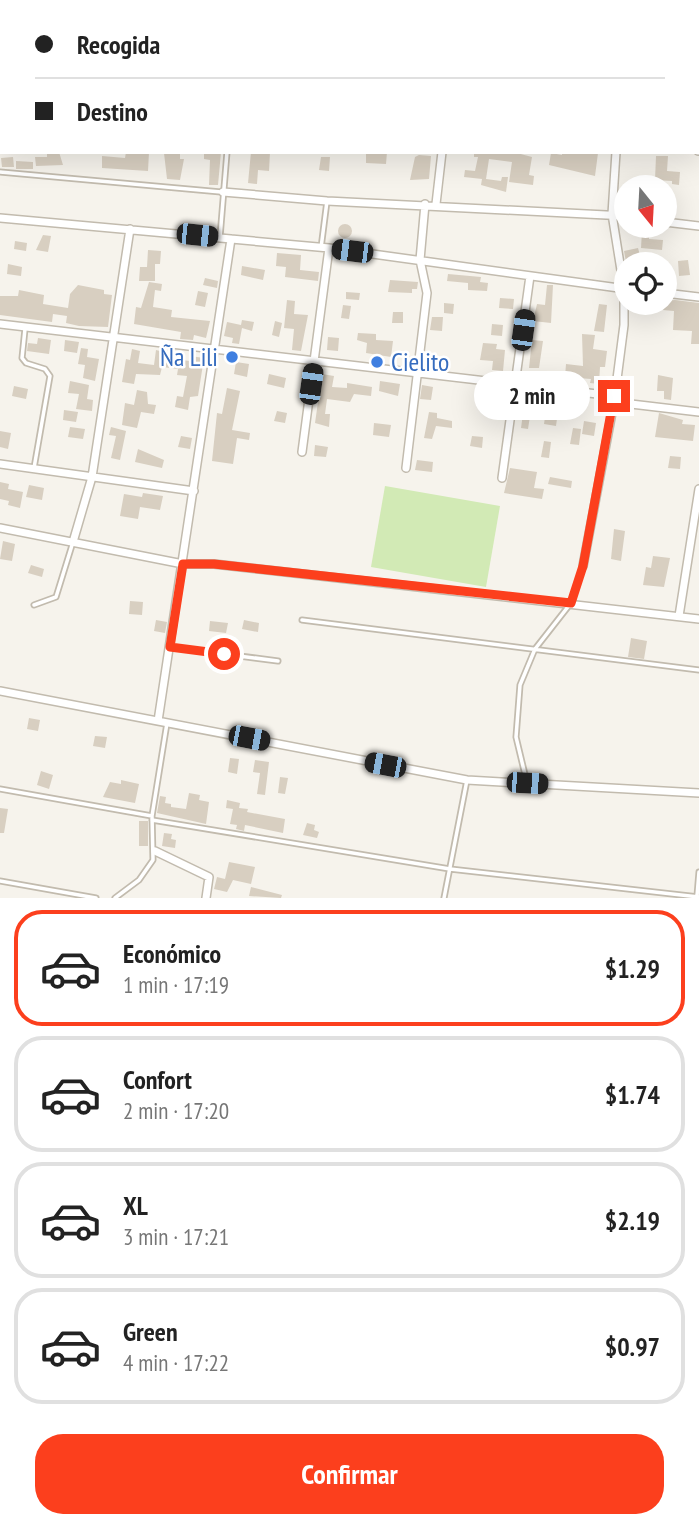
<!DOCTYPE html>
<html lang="es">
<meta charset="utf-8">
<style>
:root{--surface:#fff;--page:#f6f6f6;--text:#222;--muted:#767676;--line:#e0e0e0;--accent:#fc3f1d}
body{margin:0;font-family:"PT Sans Narrow",sans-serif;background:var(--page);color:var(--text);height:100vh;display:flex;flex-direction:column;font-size:26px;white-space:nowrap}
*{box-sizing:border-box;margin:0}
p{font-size:23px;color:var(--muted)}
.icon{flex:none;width:38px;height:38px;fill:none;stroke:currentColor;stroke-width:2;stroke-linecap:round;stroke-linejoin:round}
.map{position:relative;height:898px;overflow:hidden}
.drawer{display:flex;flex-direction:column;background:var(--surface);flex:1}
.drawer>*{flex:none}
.top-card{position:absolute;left:0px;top:0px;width:700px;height:154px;box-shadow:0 7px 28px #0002;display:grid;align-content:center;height:154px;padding:0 35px;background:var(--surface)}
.needle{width:46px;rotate:162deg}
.fabs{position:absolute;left:614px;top:175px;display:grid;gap:14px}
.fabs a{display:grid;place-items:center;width:63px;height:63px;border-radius:50%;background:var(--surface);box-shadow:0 7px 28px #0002;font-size:35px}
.end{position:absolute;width:32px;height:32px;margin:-16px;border:9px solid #fc3f1d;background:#fff;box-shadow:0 0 0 4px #fff}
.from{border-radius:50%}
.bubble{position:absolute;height:49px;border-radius:24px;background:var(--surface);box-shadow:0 7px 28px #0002;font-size:23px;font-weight:800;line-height:49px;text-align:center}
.car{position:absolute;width:21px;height:42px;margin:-21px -10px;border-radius:9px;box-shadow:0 0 5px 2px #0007;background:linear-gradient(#222 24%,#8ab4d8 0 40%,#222 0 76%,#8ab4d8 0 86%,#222 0)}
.top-card b{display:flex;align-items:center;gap:24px;height:66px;font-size:26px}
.top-card b+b{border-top:2px solid var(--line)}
.top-card i{width:18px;height:18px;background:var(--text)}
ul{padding:12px 0 0;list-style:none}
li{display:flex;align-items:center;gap:21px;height:116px;margin:0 14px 10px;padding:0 21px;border:4px solid var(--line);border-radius:28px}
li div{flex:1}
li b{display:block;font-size:26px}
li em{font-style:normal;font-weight:800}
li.active{border-color:var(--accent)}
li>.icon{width:63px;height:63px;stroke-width:1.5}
.primary-button{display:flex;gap:14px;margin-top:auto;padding:14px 35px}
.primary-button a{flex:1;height:80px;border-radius:28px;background:var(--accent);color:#fff;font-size:28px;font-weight:800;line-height:80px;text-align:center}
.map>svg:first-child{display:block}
.green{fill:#d2eab5}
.building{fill:#d8cfc1}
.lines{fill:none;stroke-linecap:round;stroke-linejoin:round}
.service-casing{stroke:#c2bbae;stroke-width:7}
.minor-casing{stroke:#c2bbae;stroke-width:10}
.service{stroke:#fff;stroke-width:3.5}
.minor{stroke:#fff;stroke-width:7}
.route{stroke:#fc3f1d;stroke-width:9}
.shop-dot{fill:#3f7fe0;stroke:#fff;stroke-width:2.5}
.labels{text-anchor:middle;stroke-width:5;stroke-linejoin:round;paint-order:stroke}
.shop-label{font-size:26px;fill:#366cbe;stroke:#fff;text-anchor:end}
</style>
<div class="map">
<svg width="699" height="898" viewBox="0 0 699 898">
<rect width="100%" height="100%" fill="#f6f3ec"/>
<path class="green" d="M385,486l115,20 -14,81 -115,-20z"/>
<path class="building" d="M47,152h12l4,13 -27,1 -1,-9h12z
M126,152h23l-1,19 -46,-3v-12l23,2z
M204,152h17l-3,33h-9l1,-25 -6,-1z
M251,152h19l-1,19 -11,-1 -1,14 -9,-1z
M366,152h21l-1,12 -20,-1z
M474,152h39l19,5 -3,18 5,1 -1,9 -24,-3 3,-20 -23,-3 -3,20 15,2 1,-4h6l-2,15 -25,-7 1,-6 -18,-2 1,-7 10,1 3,-14h-4z
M562,152l36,1 -3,23 -46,-11 2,-12 11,2z
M164,153h16v6h4l-4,21 -13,-1z
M419,155l12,1 -2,23 -19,1 5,-23z
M656,156h12l-1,15 13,1 -1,13 -7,-1v-3l-17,-1z
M13,157l1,10h-12l-1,-9z
M321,157h9l-1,14 -10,-1z
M16,161l17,1v7h-17z
M643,180l22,3v4h-23z
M338 231a7 7 0 1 1 14 0a7 7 0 1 1-14 0Z
M642,231h7v8l14,1 -1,10 -21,-2z
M43,235l8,1 -3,16 -12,-2z
M15,241l12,2 -1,8 -12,-2z
M638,248l3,11 -15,3 -2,-11z
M148,250l13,1 -1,13h-5v17h-16l1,-14h7z
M277,253l24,2 -1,15 19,2 -1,9 -33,-4 1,-10 -10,-1z
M688,260l2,15 -11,1 -1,-15z
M8,264l14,3 -1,9 -14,-2z
M242,266l23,4 -2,10 -22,-5z
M448,274l33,3 -1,5 8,1 -1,8 -19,-1v-7l-21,-2z
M205,278l13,3 -1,7 -14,-3z
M390,280l28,2 -1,7h-5v4l-24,-1z
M149,282l13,2 -1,7 -6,-1 -2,17 19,3 -1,7 39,4 -4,17 -12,-3 -1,5 -13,-1 1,-7 -47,-8 2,-17 5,1z
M78,285l26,5v4l8,1 -4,32 -29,-1 -13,-3 1,-7 -14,-2 -1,8 -52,-7v-19h18l1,-6 25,5 -1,9 25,4 2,-14z
M547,285h6l-2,38 -18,-2 4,-17 8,1z
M198,291l10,2 -3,14 -10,-2z
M346,292l14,1 -1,7 -13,-1z
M500,298l14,1 -1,10 -14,-1z
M287,300l8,1 -1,13 14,1 -7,36 -9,-1 2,-21 -10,-1z
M675,300l24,3v41h-8l1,-13 -19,-1 1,-19 -34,-3v-5z
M444,303l10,1 -1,10 -9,-1z
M599,304l8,1 -3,27 -10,-1z
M343,305l8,1 -2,13 -8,-1z
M393,312h10v11h-11z
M432,317h11l-1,14 -12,-1z
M242,320l12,2 -2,9 -10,-3 -3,16 -7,-1 1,-5 -9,-2 3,-14 14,3z
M275,321l7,2 -3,14 -7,-2z
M492,324l11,1 -1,11 -11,-1z
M358,333l18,1v6l17,1 -2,16 -25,-4 1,-10 -10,-3z
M582,334l13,1 -2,14 14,2 -2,16h-5l-1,17 -9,-1 1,-4 -26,-2 1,-13 17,2z
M328,337l11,1 -1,13 -11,-1z
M38,338l13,2 -2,14 -22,-3 1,-8 9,1z
M65,340l14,2 -2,11 -13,-2z
M532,340l11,1 -4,27h-10z
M483,343l14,1 -1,5 9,1 -2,21 -11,-1 1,-9 -13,-1z
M81,348l7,1 -1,8 12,2 -4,22 -12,-3 2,-13 -7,-1z
M132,349l8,2 -2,12 16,2 2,-15 8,2v3l10,4 16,2v-5l14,2 -6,38 -8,1 -2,13 -13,-3 2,-11 6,1 4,-21 -10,-1 1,-6 -16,-2 -2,8 -24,-1 -2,10 -12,-2 4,-23 4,1z
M236,362l13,2 -2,13 -13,-3z
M269,374l17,4 -2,10 -17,-4z
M322,374l12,2 -2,11 15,1v-5l25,4 -1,9 -17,-2 -4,8 -23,-3 -2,15h5l-1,13 -14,-4z
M658,375l15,3 -2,22 -7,-1v-8h-7z
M70,381l19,4 -2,14 6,1 -1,11 -16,-2 3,-15 -11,-1z
M380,381l20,3 -2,12 -19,-5z
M422,385l11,2 -2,13 -11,-1z
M14,386l14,3 -2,10 -14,-3z
M227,388l13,3 -8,39 18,3 -1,7 -12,-2 -4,26 -21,-3 5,-48 5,1z
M137,390l10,2 1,12 8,1 -2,9 -13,-2 -4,16 -15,-3 3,-22 9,2z
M520,396l12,1 -1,8 28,-1 -3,22 -12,-2 1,-7 -15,-1 -2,13 -7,-1 3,-22 -6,-1z
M487,404l8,1 -1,11 -8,-1z
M64,410l14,2 -2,10 -13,-2z
M277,411l10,2 -2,10 -11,-2z
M429,412l8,1v5l15,3v7l-16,-2 -4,13 -8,-1z
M659,413l24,7 -1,4 13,1 -2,16 -38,-4z
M584,421l12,2 -2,13 -12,-2z
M374,423l17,2 -2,12 -16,-2z
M70,427l15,2 -2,10 -15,-2z
M111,427l15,4 -6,29 -9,-2 5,-22 -7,-1z
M573,428l8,1 -2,16 -9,-1z
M0,431l11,2 -3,16 -8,-2z
M181,436l11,2 -2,11 -12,-2z
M472,436l11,1 -1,11 -12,-2z
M544,441l7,1 -2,16 -8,-1z
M315,445l13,2 -2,10 -12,-1z
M138,449l26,11 -2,8 -27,-6z
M670,456l11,1 -1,12 -12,-1z
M417,460l16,2 -1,10 -17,-2z
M510,468l27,4 -3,16 10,1 -2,10 -38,-6z
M550,477l22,4 -1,7 -23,-4z
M0,482l9,2 -1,5 15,3 -3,16 -12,-3 1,-4 -9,-2z
M29,485l15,3 -2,12 -16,-3z
M143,493l20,3 -3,14 -20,-3 -2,12 -18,-3 4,-22 18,3z
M614,529l11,2 -4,30 -10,-2z
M3,541l12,3 -3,17 -12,-2z
M653,556l17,2 -6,29 -21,-2 3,-18 5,1z
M31,565l13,4 -2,8 -14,-4z
M130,601l13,1 -1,13 -13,-1z
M156,620l11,2 -2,11 -11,-2z
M244,620l15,3 -1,9 -16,-3z
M210,621l18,2 -2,10 -17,-2z
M631,638l16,3 -3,18 -16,-2z
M29,718l11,2 -2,11 -11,-2z
M95,736l12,1 -2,11 -12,-2z
M230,758l9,1 -2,15 -9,-2z
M255,760l14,2 -4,33 -8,-1 3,-21 -7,-1z
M41,771l12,4 -4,14 -12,-4z
M280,777l8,1 -3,16 -7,-1z
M121,780l18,4 -4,19 -32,-6 7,-15 11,2z
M189,793l11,2 -1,5 10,2 -3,22 -49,-11 3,-17 6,1 -1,6 6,1v3l15,2z
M227,800l13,3 -1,5 9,1 -1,3 38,7 -2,14 -38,-8 -1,6 -8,-2 1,-4 -7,-1 3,-15 -7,-1z
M0,808l8,1 -4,24h-4z
M139,821h9v25h-9z
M307,823l8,2 -1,5 5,2 -2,6 -14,-3z
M164,833l8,1 -1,5 5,1 -1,8 -13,-2z
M229,862l26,5 -4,17 -18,-4 -6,12 -13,-3 3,-12 8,2z
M251,887l31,8 -1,3 -32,-2z"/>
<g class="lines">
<g class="service-casing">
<path id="service" d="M0,101h2
M0,172l221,20
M220,237l7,-85
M321,248l6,-47
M25,329l-3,29 4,5 19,6 5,7 -16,92
M34,605l22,-8 17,-55
M302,620l397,50
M170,647l108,14
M527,783l-11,-46 4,-52 15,-36 36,-46 11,-35
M0,789l152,27
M152,820l298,49 249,28
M0,881l96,17
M697,896l2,-24
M115,898l24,-18 14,-20 -1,-44 15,-93
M444,898l23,-118"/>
</g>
<g class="minor-casing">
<path id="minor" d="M170,2v-2
M435,2v-2
M628,2v-2
M0,44h2
M698,58h1
M0,130h2
M698,151h1
M223,192l104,9 299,15
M436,204l6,-52
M0,218l329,30 297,41
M665,222l34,4
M665,293l34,4
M0,324l614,72
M614,402l85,10
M302,452l27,-204
M0,464l194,27
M406,468l21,-175 -7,-33 5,-56
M502,478l28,-202
M0,528l183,36h31l485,55
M73,542l19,-65 38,-248
M583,566l31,-164 10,-77v-36l-12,-75 4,-62
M679,616l20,-127
M0,691l467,89 232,13
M158,721l73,-482
M155,851l54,26 -3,21"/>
</g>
<use href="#service" class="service"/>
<use href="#minor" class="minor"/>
</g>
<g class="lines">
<path class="route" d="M224,654l-54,-7 13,-83h31l357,39 12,-37 31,-170"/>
</g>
<g class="shop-dot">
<circle cx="232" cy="357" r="7"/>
<circle cx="377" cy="362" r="7"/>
</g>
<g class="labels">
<g class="shop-label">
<text x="218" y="366">Ña Lili</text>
<text x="391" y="371" text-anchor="start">Cielito</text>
</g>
</g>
</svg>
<div class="fabs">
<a><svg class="needle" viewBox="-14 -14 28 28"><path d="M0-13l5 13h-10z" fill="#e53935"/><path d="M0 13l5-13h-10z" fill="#767676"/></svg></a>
<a><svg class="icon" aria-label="locate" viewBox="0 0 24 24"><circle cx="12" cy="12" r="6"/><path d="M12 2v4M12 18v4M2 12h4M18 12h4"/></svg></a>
</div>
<i class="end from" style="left:224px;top:654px"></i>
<i class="end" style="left:614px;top:396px"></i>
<div class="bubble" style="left:474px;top:371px;width:116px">2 min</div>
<i class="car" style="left:197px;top:235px;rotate:96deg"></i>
<i class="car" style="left:352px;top:251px;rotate:277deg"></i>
<i class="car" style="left:523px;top:330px;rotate:8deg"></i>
<i class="car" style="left:311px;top:384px;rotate:8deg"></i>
<i class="car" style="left:249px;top:738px;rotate:101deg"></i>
<i class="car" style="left:385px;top:765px;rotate:281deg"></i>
<i class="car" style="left:527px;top:783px;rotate:93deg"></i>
<div class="top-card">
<b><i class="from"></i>Recogida</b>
<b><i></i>Destino</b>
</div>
</div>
<section class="drawer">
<ul>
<li class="active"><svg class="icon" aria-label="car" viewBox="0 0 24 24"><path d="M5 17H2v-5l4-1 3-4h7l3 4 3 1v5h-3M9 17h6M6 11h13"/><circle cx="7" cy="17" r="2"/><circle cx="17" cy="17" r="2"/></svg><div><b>Económico</b><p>1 min · 17:19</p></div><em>$1.29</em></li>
<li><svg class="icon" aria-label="car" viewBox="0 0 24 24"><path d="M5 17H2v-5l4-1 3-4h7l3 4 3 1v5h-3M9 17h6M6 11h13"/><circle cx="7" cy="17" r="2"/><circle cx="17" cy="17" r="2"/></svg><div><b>Confort</b><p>2 min · 17:20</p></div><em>$1.74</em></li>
<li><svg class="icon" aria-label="car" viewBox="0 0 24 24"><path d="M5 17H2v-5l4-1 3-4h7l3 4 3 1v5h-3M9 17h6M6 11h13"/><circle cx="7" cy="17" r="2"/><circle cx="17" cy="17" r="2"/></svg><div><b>XL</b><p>3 min · 17:21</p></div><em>$2.19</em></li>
<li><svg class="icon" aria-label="car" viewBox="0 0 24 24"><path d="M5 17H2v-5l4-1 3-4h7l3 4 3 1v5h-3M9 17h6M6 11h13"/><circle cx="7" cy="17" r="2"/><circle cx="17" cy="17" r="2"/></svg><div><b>Green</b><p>4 min · 17:22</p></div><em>$0.97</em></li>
</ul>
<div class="primary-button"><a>Confirmar</a></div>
</section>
